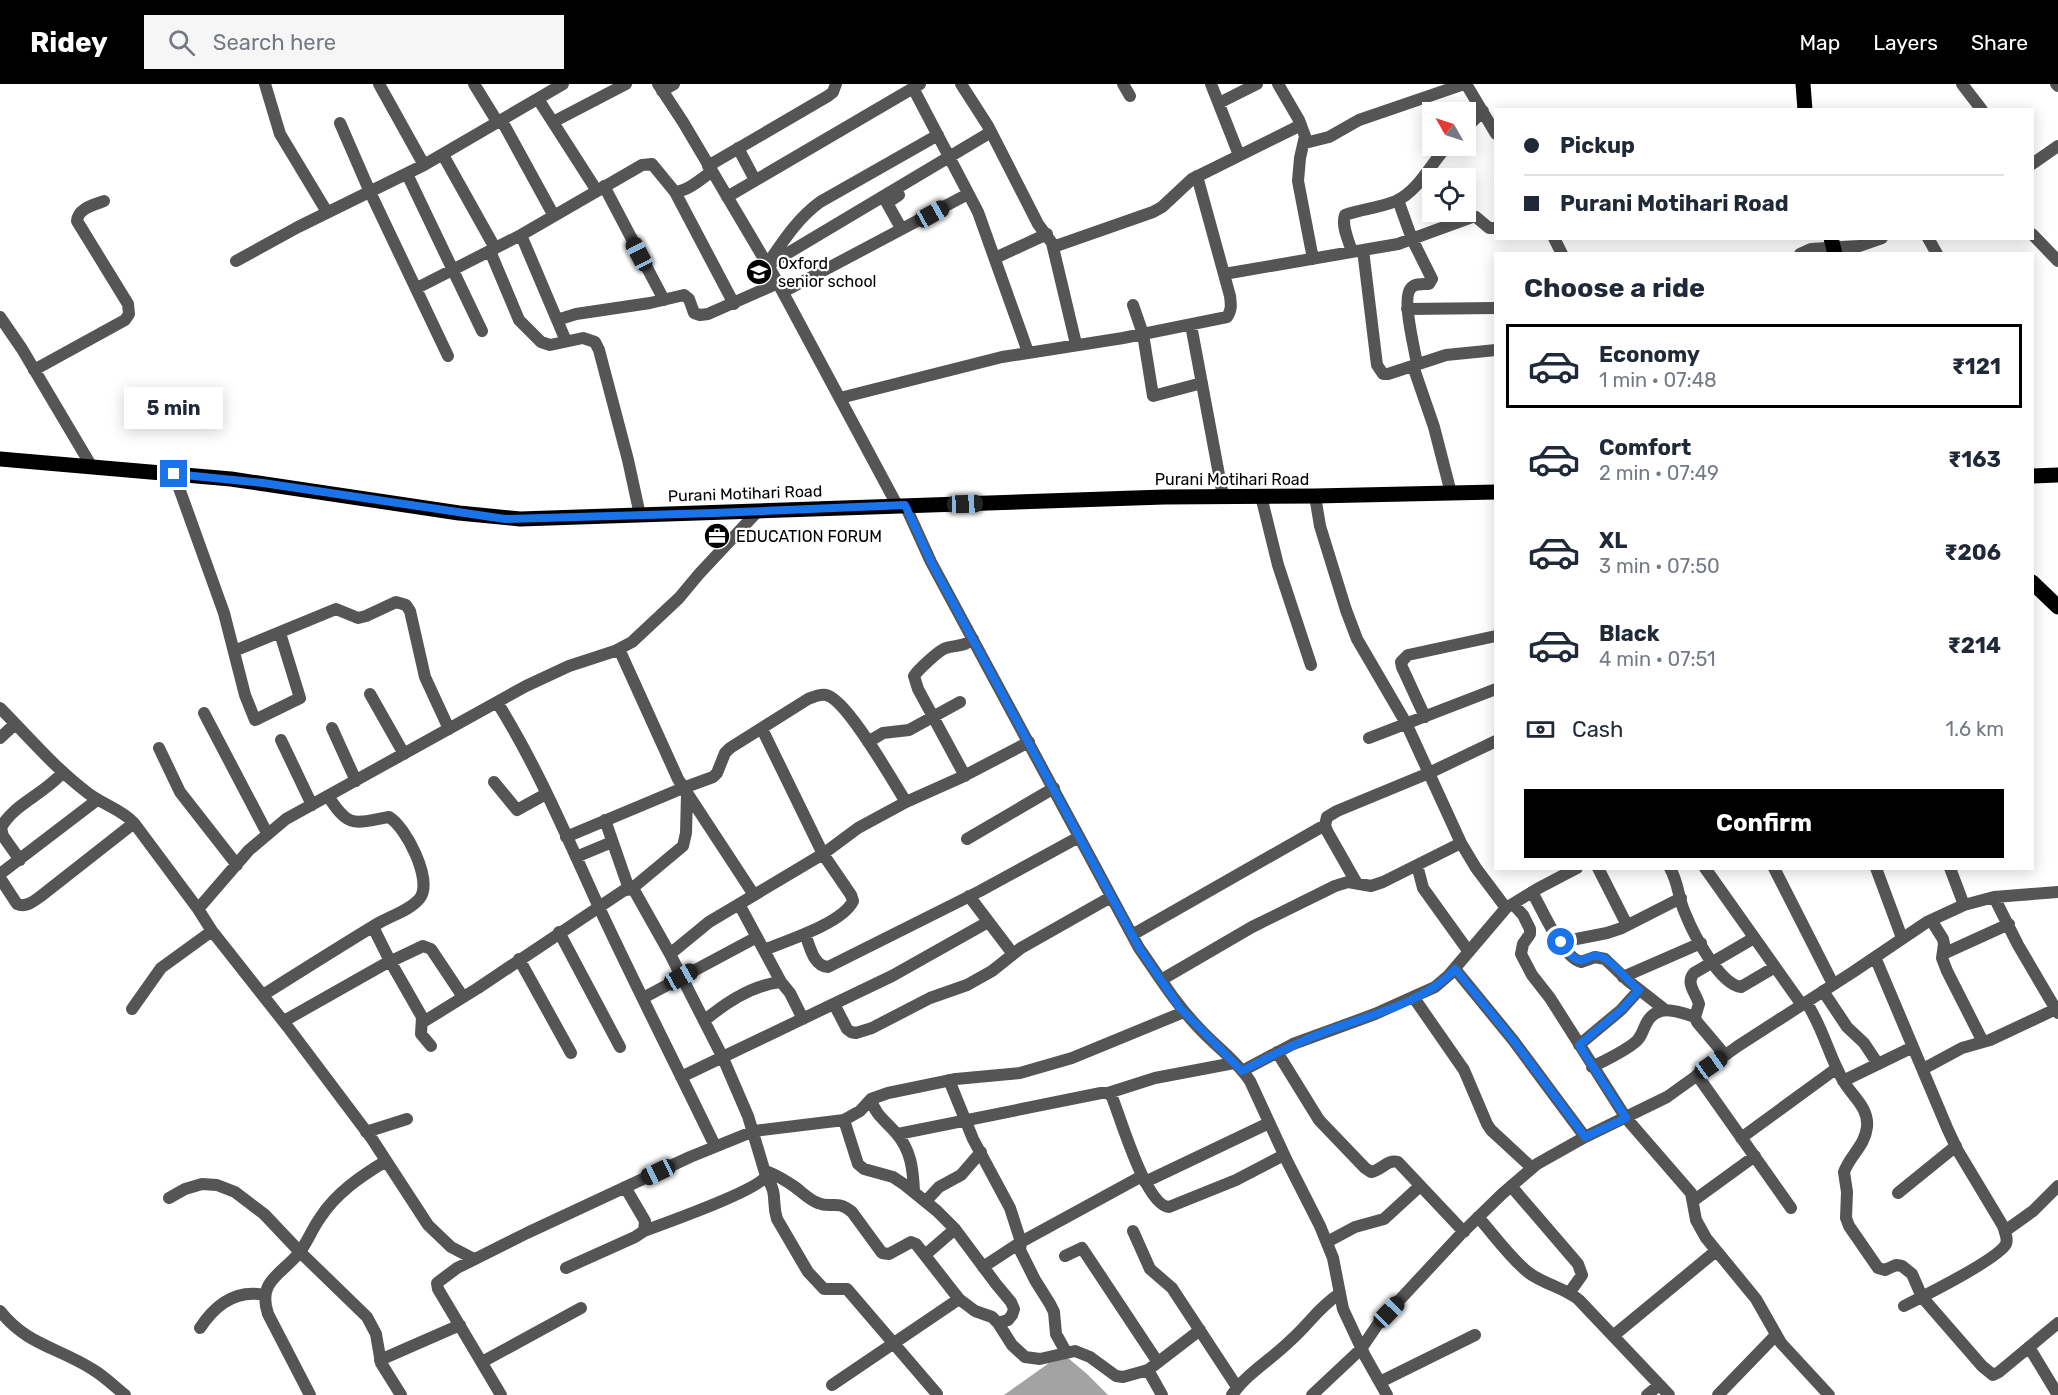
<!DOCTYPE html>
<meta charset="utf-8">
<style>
:root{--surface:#fff;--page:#f6f6f7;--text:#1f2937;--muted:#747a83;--line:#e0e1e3;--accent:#000}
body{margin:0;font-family:Rubik,sans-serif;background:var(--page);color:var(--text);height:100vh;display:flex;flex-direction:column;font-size:22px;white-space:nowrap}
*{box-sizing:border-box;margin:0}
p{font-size:20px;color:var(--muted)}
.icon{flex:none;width:33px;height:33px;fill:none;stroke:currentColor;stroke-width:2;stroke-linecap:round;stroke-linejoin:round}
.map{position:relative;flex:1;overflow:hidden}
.drawer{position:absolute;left:1494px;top:168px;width:540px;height:618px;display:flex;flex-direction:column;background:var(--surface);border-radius:0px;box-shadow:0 3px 15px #0003}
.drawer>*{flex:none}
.top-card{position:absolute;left:1494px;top:24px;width:540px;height:132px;border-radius:0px;box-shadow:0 3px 15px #0003;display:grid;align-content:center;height:132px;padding:0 30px;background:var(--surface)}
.needle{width:39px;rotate:309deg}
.tools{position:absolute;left:1422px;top:18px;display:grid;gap:12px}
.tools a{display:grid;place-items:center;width:54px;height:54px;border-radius:0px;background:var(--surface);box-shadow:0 3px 15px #0003;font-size:30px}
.end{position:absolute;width:27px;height:27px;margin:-14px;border:8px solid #1a73e8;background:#fff;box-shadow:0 0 0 3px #fff}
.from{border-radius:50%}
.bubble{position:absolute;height:42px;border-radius:0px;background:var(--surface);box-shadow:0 3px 15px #0003;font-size:20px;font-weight:700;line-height:42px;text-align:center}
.car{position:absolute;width:18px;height:36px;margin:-18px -9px;border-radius:8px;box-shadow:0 0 4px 2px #0007;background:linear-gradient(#222 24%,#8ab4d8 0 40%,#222 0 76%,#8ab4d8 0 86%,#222 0)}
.top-card b{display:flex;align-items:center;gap:21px;height:57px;font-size:22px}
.top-card b+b{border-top:2px solid var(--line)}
.top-card i{width:15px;height:15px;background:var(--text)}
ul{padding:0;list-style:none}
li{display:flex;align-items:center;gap:18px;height:84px;margin:0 12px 9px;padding:0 18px;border:3px solid transparent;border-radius:0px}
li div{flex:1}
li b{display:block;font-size:22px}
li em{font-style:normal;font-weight:700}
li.current{border-color:var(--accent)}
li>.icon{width:54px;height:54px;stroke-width:1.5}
h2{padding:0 30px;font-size:27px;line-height:72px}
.pay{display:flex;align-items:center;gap:15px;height:66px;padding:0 30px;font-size:22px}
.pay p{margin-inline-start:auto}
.primary-button{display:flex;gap:12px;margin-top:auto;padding:12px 30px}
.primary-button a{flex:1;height:69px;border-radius:0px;background:var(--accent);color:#fff;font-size:24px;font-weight:700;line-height:69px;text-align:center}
header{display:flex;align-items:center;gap:36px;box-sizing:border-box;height:84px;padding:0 30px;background:var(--accent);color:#fff}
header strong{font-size:28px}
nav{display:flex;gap:33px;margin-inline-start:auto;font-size:21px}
.search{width:420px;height:54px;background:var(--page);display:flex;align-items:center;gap:15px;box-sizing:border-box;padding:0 21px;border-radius:0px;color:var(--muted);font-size:22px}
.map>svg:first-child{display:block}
.water{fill:#a3a3a3}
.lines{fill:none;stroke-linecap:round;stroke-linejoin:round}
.minor{stroke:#555;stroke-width:12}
.major{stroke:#000;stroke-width:15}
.route{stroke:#1a73e8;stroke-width:8}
.labels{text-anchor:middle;stroke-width:4.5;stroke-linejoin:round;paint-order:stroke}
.poi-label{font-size:16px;fill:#000;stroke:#fff;text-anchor:start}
.street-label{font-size:16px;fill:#000;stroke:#fff}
</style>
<header>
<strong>Ridey</strong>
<div class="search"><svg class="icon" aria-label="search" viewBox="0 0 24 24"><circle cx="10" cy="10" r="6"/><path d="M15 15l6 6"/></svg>Search here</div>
<nav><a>Map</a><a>Layers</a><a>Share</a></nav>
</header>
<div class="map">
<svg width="2058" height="1311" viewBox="0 0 2058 1311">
<rect width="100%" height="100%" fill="#fff"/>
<path class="water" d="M1068,1274l19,16 21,21h-104l45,-32z"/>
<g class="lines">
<path class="minor" d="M265,0l15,50 47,78
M379,0l45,81
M474,0l24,39
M658,0l25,38 90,152 124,231
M961,0l27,42 50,98 14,19 24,101
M1123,0l7,12
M1211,0l28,71
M1278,0l21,36 6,16 -5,22 -2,23 15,78
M1466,0l30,50
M1962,0l20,26
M2056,0l2,2
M913,4l65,124 50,140
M662,7l12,-7
M538,15l59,92
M1219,19l38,-19
M502,37l52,95
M553,38l73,-38
M340,39l30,69 78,164
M1466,44l17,-17
M1305,59l24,-6 30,-17 105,-36
M738,64l17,32
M443,71l52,93
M2032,80l26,-18
M708,82l120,-70 5,-4 3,-8
M407,90l75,157
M604,102l60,114
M675,108l59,112
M899,111l-12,8 14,25
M727,113l193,-113
M1398,116l14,39 20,40 -3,5c-6,0 -14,-1 -18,4 -10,10 4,62 6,76
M2032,150l26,27
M521,151l45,106
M1554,154l8,16
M1928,154l9,16
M1053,163l100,-35 9,-5 30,-28 109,-54
M1363,166l13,107 1,8 6,9h5l58,-19 50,-5
M490,167l29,69 22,22 9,3 33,-7 12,4 4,8 29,110 12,55
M1352,168c-3,-11 -11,-26 -7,-37 17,-6 34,-7 51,-14 22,-10 35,-37 51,-55
M1800,170l11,-5 48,-3 23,-8
M995,174l52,-24
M236,177l62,-34 126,-62 139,-81
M768,179c16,-23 29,-44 52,-61l118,-67
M768,181l223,-133
M1224,190l174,-30 74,-27h4l13,11h7
M417,204l104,-53 121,-70 10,-1 23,28c13,-1 26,-13 36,-20
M783,208l185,-98
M1133,221l10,29 10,62 49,-13
M1407,225l89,-1
M0,233l22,32 70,118
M557,236l19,-6 74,-11 34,-8 5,4 5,14 6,2 8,-1 70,-31
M1191,241l32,171
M1413,282l21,61 17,66
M34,286l91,-50 4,-6 -1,-10 -51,-83c1,-13 17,-16 27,-20
M840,314l162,-41 121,-19 104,-21c5,-7 4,-13 3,-21l-33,-120
M174,390l50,139 21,82 10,25 45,-22 -20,-65
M1261,412l17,69 33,100
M1315,412l5,30 26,84 11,29 49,84 55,120 15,25 30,40
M905,421l26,57 208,386c19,27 36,55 59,79 16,18 38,33 52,54l37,80 33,65 13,32 10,51 22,47 22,39
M619,565l59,130 76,116
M234,567l102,-42 22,9 8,-2 30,-14 10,3 4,6 15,66 24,52
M370,610l34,60
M497,618c40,64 69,133 100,201 38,82 79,162 118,243
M0,624c28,28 53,58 84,82 16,14 36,18 50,33l64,86 14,22 75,95 85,113 56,86 23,22 23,12
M204,629l63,120
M1425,633l-23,-50 -1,-5 7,-7 88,-19
M332,644l24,53
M762,645l61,125 28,41 2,6c-10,22 -67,40 -89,49
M0,654l15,-14
M1369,654l127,-49
M281,656l31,65
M868,658l15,-9 26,-3 51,-28
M159,664l21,44 57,73
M965,692l-47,-87 -4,-13c4,-6 25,-26 32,-28 10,-3 18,-1 27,-9
M494,698l23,28 29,-16
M605,736l24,69
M566,753l117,-49 30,-11 4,-4 8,-20 5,-5 78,-49c5,-2 12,-5 18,-4 21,4 67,87 80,107
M967,755l87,-51
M576,773l36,-15
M20,776l-17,-24 -2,-8c11,-23 45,-35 62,-56
M1417,781l6,23 46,64
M1598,784l29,57
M1670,784c9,16 8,30 15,45 8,20 34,71 56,74l34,-20
M1705,784l97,137
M1774,784l59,116
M1876,784l26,70
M1950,784l14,37
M0,790l97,-74
M0,794l17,26c9,4 17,-3 24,-8l93,-73
M1356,798l-29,-51 -2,-6 2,-8 10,-6 92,-38 67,-32
M634,806l1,-4 48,-40 3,-13 1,-39
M1532,808c10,17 30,65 49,70l14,-5 10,2 22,21 37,29
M969,812l44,58
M1994,813l24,48 40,68
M739,820l42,78
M1513,820l10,11 7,14v5l-7,10 -2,10 11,21 18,23 76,120 65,75 5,27 10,18 50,61 25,44 48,52
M198,825l51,-59 37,-31 240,-133 43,-20 46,-15 17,-9 47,-44 20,-24 59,-63
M1931,836l12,19 1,5 -2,14 5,13 36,71
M373,843l17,34 32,56 -1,17 10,12
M559,848l61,115
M805,850c5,12 8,32 23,33l152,-76 99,-54
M1132,851l193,-110
M1561,858l46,-9 15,-5 59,-30
M670,870l39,-32 114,-68 35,-26 48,-26 56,-25 67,-35
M1943,870l66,-30
M1875,873l73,173 10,21 45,75c2,6 5,13 3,18 -8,15 -84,53 -102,62
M519,875l52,94
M1455,885l58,71 72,97
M1623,893l78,-34
M1161,896l91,-53 83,-41 13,-4 23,4 12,-4 78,-39
M1823,907l24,36 17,16 14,21
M263,911c38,-24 76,-48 114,-71 13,-8 34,-14 43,-26 13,-18 -14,-71 -31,-81 -35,6 -40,12 -61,-21
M643,914l114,-61
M1414,914l50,72 23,54 4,6 41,38
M1806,918c17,25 23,55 38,80 9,15 25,26 23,45 -2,19 -17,28 -23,45l3,20 -1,26 3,8 29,42 7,2 11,-5 6,1 10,8 10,23 60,69 11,9 6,-3 59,-49
M834,920l13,25 4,3 5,1 16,-5 58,-30 37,-13 25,-14 29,-23 90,-51
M132,925l29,-41 51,-37
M284,937l99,-56 40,-19 8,3 32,48
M704,937c21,-18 48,-36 77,-39l9,11 13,26
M423,938l55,-34 145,-97 6,-2 5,1 36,64 53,104 25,58 18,60c-9,15 -101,47 -122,55
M1579,961l42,-35 18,-20
M1277,968l42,68 46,48 6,4c11,-2 16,-13 27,-10l66,70
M1725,971l-28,-33 -2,-5 4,-13c-3,-11 -14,-21 -5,-31l60,-35
M1592,983c14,-7 29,-14 41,-23 8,-5 9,-12 13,-20 10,-21 31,-13 49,-7
M1923,985l39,-21 28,-8 66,-31
M1242,987l51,-27 82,-30 60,-27 14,-12 57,-67 31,-19 40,-21
M1697,991l94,133
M681,993l211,-101 96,-54
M949,996l24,59 37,69 11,34 -1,8 15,30 15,24 4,8 2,22 10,18
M1843,997l70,-34
M1108,1009l47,-15 79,-15
M871,1015c4,16 15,22 25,34 15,17 17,36 18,58
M844,1036l14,44 6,5 29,8 12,8 32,26 18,18 41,55 15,18 3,7 -2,6 -4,5 -10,3
M366,1048l41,-13
M898,1050l203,-41h7l4,4c9,22 34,109 57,110l67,-27 48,-25
M1741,1054l96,-70
M766,1087c10,4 19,9 29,16 7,5 14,13 23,16 14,6 18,-4 34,9l30,41 7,1 22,-12 5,2 43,55 16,12 17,6 6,6 14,22 13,12 15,2 35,-8 15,6 26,19 7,1 25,-7 52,-40
M766,1092c13,20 5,24 11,43l31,53 16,17h23l90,105
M1145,1098l124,-59
M1511,1102l67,78 4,11 -12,17
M1898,1109l58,-47
M169,1114l16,-9 17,-5 15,1 18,7 29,22 36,38 67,65 9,17 5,29 20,32
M926,1117l13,-14 22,-12 20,-23
M1693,1117l62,-45
M1478,1133c16,18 33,42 51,56 17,12 36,15 50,27l90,95
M1133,1147l17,38 22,19 65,99
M2005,1147l28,-20 25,-25
M1327,1158l28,-15 29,-8 36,-33
M925,1171l30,-26
M1065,1172l17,-8 75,113
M983,1183l38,-25 121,-66
M566,1184l69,-31 9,-6 1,-10 -20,-34
M0,1227c27,34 57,36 92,58 12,7 22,17 33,26
M200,1244c15,-23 36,-39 65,-33
M1613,1252l103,-85
M2029,1263l29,48
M380,1276l80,-35
M482,1278l99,-54
M1148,1286l14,25
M1380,1298l95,-47
M832,1301l127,-86
M310,1311l-42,-81c-11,-33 13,-39 31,-61 8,-10 13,-24 21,-35 16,-25 41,-42 66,-57
M501,1311l-63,-106 -1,-6 20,-15 70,-35 163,-76 64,-26 90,-11 16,-9 11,-12 17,-6 68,-14 64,-6 52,-15 112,-46
M1232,1311c15,-22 40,-36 59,-55 18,-16 27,-32 48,-46
M1312,1311l49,-46 19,-28 81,-87 41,-40 35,-30 48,-27 82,-40 71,-51 115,-74 74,-50 37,-17 30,-8 64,-5
M1647,1311l12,-10
M1718,1311l58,-60"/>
<path class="major" d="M1803,0l2,26
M1831,154l4,16
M0,375l231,20 228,34 61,6 644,-22 151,-1 181,-4
M2032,392l26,-1
M2032,498l26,25"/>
</g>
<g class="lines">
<path class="route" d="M174,390l89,9 242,36 209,-6 191,-8 26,57 208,386 41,60 62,63c26,-14 52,-27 80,-38 43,-17 102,-29 133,-64l58,71 72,97 41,-19 -47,-73 42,-35 18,-20c-9,-7 -27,-28 -35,-32 -20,-10 -20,20 -43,-16"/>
</g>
<defs>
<g id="school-disc" transform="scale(1.35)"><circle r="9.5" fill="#000" stroke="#fff"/><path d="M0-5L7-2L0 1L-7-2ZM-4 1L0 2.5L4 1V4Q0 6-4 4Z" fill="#fff"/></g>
<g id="office-disc" transform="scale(1.35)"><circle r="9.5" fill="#000" stroke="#fff"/><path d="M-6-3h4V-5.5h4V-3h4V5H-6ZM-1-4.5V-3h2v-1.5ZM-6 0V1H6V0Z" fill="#fff"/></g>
</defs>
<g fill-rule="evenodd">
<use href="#school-disc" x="759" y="188"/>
<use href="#office-disc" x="717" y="452"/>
</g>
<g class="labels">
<g class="poi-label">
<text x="778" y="185">Oxford<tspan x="778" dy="18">senior school</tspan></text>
<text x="736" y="458">EDUCATION FORUM</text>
</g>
<g class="street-label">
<text x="1232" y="401">Purani Motihari Road</text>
<text transform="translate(745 409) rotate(-2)" y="6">Purani Motihari Road</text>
</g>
</g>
</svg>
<div class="tools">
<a><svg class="needle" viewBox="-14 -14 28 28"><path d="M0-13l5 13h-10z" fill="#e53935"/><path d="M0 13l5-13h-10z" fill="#747a83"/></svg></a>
<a><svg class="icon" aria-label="locate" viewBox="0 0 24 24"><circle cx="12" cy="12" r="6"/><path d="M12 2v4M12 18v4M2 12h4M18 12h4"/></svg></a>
</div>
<i class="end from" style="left:1561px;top:858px"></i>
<i class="end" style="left:174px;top:390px"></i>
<div class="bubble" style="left:124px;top:303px;width:99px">5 min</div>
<i class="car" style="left:932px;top:130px;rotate:61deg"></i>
<i class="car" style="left:639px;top:170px;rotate:332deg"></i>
<i class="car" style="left:965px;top:420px;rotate:88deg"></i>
<i class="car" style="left:681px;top:893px;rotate:61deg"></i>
<i class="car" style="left:1711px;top:981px;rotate:55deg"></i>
<i class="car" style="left:658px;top:1088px;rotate:245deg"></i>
<i class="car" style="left:1389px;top:1228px;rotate:44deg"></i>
<div class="top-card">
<b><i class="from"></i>Pickup</b>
<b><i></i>Purani Motihari Road</b>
</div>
<section class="drawer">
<h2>Choose a ride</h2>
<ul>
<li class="current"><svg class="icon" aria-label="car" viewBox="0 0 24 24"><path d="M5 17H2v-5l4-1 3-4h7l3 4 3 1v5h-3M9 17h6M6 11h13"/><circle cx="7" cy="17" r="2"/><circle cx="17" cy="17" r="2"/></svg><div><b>Economy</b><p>1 min · 07:48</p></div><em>₹121</em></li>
<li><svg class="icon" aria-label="car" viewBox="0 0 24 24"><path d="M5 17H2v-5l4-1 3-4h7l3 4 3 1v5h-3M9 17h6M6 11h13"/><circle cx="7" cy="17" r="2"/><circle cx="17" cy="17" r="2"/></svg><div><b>Comfort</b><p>2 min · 07:49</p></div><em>₹163</em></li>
<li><svg class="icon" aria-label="car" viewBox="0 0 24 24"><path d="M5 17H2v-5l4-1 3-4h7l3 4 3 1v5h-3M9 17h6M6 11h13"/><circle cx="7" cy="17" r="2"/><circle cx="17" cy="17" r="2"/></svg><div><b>XL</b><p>3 min · 07:50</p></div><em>₹206</em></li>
<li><svg class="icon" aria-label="car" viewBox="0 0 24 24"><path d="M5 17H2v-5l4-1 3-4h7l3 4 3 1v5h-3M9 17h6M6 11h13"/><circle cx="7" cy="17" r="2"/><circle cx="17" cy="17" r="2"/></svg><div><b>Black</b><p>4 min · 07:51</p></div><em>₹214</em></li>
</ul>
<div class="pay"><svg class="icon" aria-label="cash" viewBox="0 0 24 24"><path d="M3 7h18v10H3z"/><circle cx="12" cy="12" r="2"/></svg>Cash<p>1.6 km</p></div>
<div class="primary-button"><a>Confirm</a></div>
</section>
</div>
